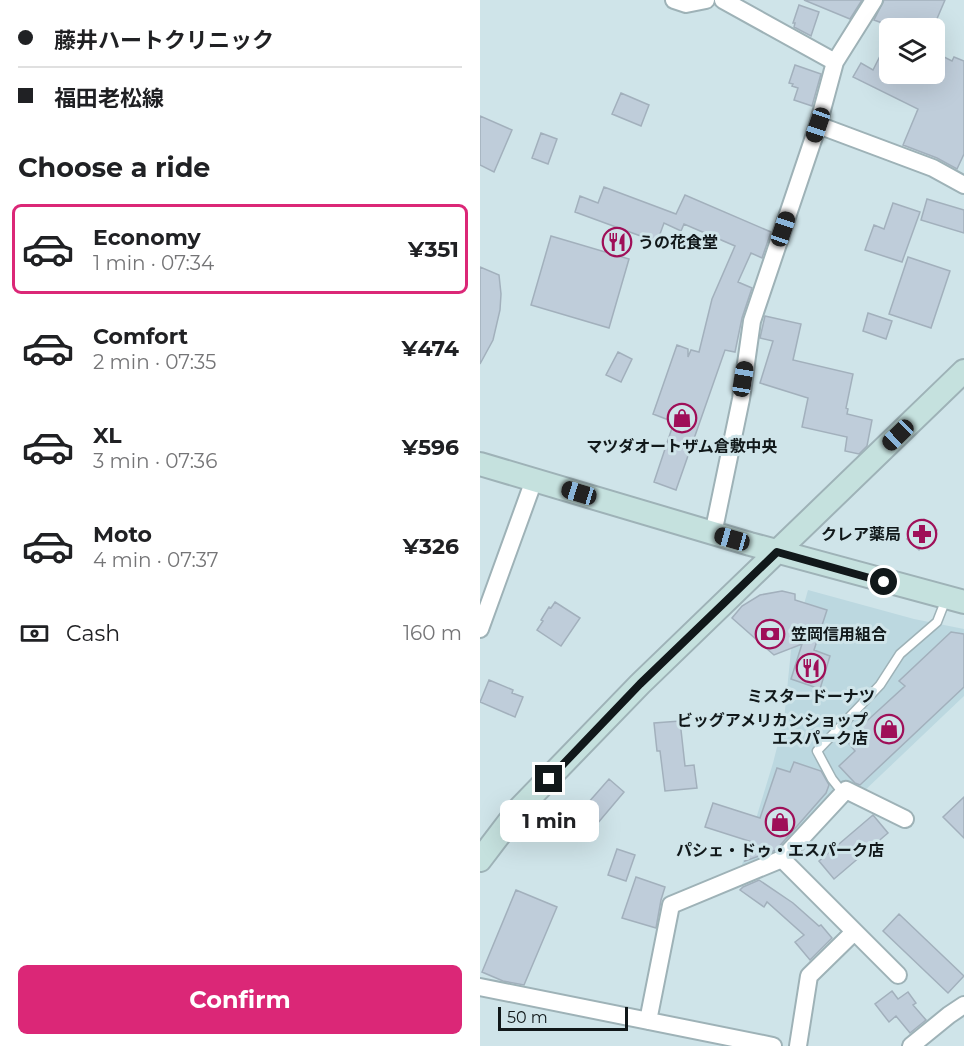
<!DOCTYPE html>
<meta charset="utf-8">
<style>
:root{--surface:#fff;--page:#f2f2f2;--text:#202124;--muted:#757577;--line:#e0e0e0;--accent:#db2777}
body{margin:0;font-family:Montserrat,"Noto Sans JP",sans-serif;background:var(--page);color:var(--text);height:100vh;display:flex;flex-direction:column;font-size:22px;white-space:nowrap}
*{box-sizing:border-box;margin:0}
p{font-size:20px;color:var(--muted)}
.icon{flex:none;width:33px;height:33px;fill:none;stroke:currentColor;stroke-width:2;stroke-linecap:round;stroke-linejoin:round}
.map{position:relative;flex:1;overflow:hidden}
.side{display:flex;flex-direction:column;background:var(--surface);width:480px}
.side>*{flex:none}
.top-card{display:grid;align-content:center;height:132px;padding:0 18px;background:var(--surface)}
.tools{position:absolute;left:399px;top:18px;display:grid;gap:12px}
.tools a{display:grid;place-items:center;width:66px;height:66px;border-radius:9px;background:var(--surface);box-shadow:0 6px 24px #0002;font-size:30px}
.scale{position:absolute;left:18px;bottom:15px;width:130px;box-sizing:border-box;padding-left:6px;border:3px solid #11181a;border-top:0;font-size:16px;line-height:21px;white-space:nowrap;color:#11181a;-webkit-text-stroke:4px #cfe4e9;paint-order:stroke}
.end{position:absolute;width:27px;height:27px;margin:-14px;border:8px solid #11181a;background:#fff;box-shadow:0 0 0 3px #fff}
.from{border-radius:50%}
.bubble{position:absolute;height:42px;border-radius:9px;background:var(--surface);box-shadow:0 6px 24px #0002;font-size:20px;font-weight:700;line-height:42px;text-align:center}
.car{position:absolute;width:18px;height:36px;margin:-18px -9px;border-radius:8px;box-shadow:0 0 4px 2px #0007;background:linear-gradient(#222 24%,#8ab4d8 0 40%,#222 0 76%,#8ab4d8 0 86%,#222 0)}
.top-card b{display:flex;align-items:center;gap:21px;height:57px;font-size:22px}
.top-card b+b{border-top:2px solid var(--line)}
.top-card i{width:15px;height:15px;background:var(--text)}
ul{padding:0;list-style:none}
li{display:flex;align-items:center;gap:18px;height:90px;margin:0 12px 9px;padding:0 6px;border:3px solid transparent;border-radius:9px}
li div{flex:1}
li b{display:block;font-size:22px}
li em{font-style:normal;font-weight:700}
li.current{border-color:var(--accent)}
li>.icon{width:54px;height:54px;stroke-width:1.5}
h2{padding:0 18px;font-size:27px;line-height:72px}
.pay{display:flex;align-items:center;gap:15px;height:66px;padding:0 18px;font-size:22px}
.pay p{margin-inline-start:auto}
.primary-button{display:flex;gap:12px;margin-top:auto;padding:12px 18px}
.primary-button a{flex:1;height:69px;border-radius:9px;background:var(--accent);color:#fff;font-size:24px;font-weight:700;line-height:69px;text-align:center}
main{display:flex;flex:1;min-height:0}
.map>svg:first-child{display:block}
.built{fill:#bcd8e0}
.building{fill:#bfcdda;stroke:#a2b0bc;stroke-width:1.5}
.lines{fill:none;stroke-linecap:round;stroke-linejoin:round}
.lane-casing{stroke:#9eb2b7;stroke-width:11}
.street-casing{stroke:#9eb2b7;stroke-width:20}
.secondary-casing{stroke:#9eb2b7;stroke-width:26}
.lane{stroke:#fff;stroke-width:8}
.street{stroke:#fff;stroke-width:16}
.secondary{stroke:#c5e1de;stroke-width:22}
.route{stroke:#11181a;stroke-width:8}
.labels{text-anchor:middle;stroke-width:6;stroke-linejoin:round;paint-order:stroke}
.poi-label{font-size:16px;font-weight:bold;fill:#11181a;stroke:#cfe4e9}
</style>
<main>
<section class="side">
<div class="top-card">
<b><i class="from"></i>藤井ハートクリニック</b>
<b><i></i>福田老松線</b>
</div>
<h2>Choose a ride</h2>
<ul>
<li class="current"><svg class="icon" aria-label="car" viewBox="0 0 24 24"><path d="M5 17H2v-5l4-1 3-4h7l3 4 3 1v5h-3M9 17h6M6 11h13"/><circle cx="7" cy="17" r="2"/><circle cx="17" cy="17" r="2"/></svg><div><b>Economy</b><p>1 min · 07:34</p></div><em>¥351</em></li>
<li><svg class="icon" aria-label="car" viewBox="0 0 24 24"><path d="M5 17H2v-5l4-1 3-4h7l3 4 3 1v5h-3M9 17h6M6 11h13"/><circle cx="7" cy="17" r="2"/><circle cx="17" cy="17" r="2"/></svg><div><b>Comfort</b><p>2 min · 07:35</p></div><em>¥474</em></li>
<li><svg class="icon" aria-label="car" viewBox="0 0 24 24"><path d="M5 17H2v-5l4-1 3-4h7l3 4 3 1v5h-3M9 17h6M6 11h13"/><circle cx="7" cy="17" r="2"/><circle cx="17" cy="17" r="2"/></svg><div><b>XL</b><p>3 min · 07:36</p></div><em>¥596</em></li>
<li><svg class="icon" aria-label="car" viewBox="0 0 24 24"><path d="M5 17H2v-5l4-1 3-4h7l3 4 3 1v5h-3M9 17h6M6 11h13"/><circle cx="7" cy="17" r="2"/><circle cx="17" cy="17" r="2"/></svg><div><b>Moto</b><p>4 min · 07:37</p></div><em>¥326</em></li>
</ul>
<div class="pay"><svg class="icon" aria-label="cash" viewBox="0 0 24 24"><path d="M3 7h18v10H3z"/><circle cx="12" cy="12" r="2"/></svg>Cash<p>160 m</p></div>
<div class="primary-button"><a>Confirm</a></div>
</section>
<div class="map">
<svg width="484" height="1046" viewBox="0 0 484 1046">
<rect width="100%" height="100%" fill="#cfe4e9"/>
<path class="built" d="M328,590l106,29 50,10v67l-103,98 -21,-12 -63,71 -36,15 32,-105 11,-43 7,-70z"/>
<path class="building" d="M324,0h58l-12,19z
M404,0h61l-12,28h-37l-22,-8z
M319,5l20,7 -8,24 -17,-9 1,-4h-2z
M410,36v38h44v-22l18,9 2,-4 10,4v93l-7,15 -20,-11 -34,-13 15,-36 -65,-32 8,-14 12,7z
M315,65l26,9 -9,32 -18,-6 4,-12 -6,-2 1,-2 -4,-1z
M141,93l28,12 -8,21 -29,-12z
M0,116l32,14 -18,42 -14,-7z
M61,133l16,6 -9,25 -16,-6z
M124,187l72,27 9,-19 86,37 -9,26 -11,-5 -13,29 14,6 -10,30 -7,34 -10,-2 -49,140 -22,-8 20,-60 -21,-8 24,-69 11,4v8l3,-7 8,2 13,-53 23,-53 -51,-22 -3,7 -17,-8 -7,19 -82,-30 5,-16 18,7z
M447,199l37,11v23l-43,-13z
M413,203l27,9 -18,50 -37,-12 9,-25 10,4z
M71,236l78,23 -20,69 -78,-23z
M428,257l42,14 -19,57 -42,-14z
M0,267l19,8 2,19 -1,16 -7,30 -13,24z
M388,313l24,8 -6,18 -23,-8z
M285,316l36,8 -8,36 60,14 -7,34 2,1 -1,5 25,6 -5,26 -8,8 -14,-3 2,-14 -45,-10 6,-29 -48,-15 13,-42 -13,-3z
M138,352l14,7 -11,23 -15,-7z
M444,519l13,11 -18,20 -12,-11z
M302,591l13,3v6l32,10 -13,40 16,6 -10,33 -29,-10 11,-35 -28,11 -42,-37 10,-12 18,-11z
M75,602l25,16 -19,28 -24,-16 6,-9 -2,-1 8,-13 2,1z
M471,632l13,2v53l-104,98 -5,-2 -16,-17 16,-15 -9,-11 59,-54 -6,-5z
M9,680l24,10 -1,3 11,4 -8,20 -35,-15z
M200,721l5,45 9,-1 3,23 -32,3 -5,-40h-3l-3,-28z
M314,762l27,9 8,14 -3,8 -50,57 -31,11 7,-19 -47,-15 8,-24 47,15 17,-50 13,4z
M129,779l15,13 -27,32 -16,-13z
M484,797v41l-21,-21z
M393,815l15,18 -54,46 -15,-18z
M137,849l18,6 -9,26 -18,-6z
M156,877l29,10 -4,13 -5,28 -34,-10z
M279,880l34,23 26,23 2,-1 11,13 -22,22 -15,-18 9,-7 -37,-33 -3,5 -24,-17 3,-3z
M36,890l41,17 -33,78 -21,-4 -21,-9z
M419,914l65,62 -16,17 -65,-62z
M412,991l6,8 10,-7 8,11 -3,2 13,15 -16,13 -14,-17 -7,6 -14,-18z"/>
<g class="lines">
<g class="lane-casing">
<path id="lane" d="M363,793l-11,-14 -15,-28 63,-66 20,-31 37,-32 9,-23"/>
</g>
<g class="street-casing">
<path id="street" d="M194,0l12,4 20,-4
M243,0l112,62
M338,125l115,43 31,17
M233,534l28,-135 11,-78 66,-196 17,-63 39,-62
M0,629l54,-149
M302,859l116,116
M0,987l293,59
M168,1021l23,-116 111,-46 64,-69 59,29
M318,1046l11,-70 45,-44
M431,1046l38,-31 15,-10"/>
</g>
<g class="secondary-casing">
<path id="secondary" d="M0,464l270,80 214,58
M0,860l38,-50 122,-126 324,-313"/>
</g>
<use href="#lane" class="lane"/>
<use href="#street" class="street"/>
<use href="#secondary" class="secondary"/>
</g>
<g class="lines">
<path class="route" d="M69,779l91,-95 137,-132 107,30"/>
</g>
<defs>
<g id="restaurant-ring" transform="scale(1.5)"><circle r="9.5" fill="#cfe4e9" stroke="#9f0f58" stroke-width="1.5"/><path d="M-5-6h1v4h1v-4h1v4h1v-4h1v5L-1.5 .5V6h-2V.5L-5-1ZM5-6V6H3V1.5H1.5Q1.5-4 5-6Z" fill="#9f0f58"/></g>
<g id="shop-ring" transform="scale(1.5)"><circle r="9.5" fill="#cfe4e9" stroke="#9f0f58" stroke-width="1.5"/><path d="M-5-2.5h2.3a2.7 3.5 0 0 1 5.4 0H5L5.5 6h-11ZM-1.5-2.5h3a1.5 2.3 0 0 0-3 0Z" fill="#9f0f58"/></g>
<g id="pharmacy-ring" transform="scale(1.5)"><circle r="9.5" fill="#cfe4e9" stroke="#9f0f58" stroke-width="1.5"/><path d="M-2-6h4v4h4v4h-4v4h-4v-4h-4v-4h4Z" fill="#9f0f58"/></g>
<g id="bank-ring" transform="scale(1.5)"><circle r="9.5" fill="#cfe4e9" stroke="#9f0f58" stroke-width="1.5"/><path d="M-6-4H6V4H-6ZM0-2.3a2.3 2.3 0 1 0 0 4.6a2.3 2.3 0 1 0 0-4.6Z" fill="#9f0f58"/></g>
</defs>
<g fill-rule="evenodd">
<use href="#restaurant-ring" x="137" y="242"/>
<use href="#shop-ring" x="202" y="418"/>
<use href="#pharmacy-ring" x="442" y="534"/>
<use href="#bank-ring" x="290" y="634"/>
<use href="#restaurant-ring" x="331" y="668"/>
<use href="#shop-ring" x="409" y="729"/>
<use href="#shop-ring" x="300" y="822"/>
</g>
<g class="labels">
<g class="poi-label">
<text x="158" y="248" text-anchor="start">うの花食堂</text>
<text x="202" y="452">マツダオートザム倉敷中央</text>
<text x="421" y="540" text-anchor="end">クレア薬局</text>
<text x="311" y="640" text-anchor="start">笠岡信用組合</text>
<text x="331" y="702">ミスタードーナツ</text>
<text x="388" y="726" text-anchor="end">ビッグアメリカンショップ<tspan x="388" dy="18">エスパーク店</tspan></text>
<text x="300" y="856">パシェ・ドゥ・エスパーク店</text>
</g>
</g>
</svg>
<div class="tools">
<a><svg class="icon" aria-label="layers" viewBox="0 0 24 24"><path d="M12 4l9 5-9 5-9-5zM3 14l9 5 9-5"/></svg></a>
</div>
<div class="scale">50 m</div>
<i class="end from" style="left:404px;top:582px"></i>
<i class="end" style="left:69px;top:779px"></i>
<div class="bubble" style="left:20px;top:800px;width:99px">1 min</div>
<i class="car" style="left:338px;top:125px;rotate:199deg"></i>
<i class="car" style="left:303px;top:229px;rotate:19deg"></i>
<i class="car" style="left:263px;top:379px;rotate:9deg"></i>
<i class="car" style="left:418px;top:435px;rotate:226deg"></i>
<i class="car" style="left:99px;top:493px;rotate:287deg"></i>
<i class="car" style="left:252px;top:539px;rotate:286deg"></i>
</div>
</main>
